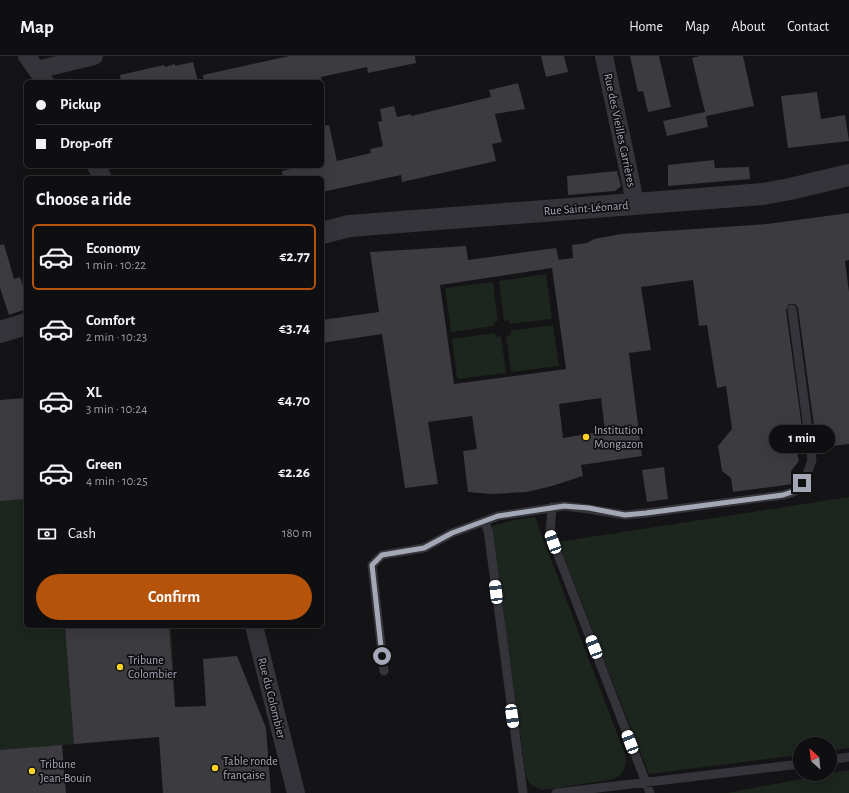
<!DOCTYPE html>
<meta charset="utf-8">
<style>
:root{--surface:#0f0e10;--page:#181719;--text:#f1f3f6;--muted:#9b9c9f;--line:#2f2e30;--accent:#b45309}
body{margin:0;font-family:"Alegreya Sans",sans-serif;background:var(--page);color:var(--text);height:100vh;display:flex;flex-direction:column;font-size:15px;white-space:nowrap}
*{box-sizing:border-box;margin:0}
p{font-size:13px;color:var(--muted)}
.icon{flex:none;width:22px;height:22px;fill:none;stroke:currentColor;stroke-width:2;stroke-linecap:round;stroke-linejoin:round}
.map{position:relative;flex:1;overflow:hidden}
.details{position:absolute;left:24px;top:120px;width:300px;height:452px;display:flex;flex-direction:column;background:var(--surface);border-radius:6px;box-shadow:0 4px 16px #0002,0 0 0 1px var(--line)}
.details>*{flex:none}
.hud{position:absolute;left:24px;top:24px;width:300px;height:88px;border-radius:6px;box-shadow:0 4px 16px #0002,0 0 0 1px var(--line);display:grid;align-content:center;height:88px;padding:0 12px;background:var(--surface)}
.needle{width:26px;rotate:333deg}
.controls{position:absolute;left:793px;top:681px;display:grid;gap:8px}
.controls a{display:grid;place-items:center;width:44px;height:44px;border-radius:50%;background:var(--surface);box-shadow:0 4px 16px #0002,0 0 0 1px var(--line);font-size:20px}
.end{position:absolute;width:18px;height:18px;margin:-9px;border:5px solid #a4a7b6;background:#111;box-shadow:0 0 0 2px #111}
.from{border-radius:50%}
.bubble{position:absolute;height:28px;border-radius:14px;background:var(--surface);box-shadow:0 4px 16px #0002,0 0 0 1px var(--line);font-size:13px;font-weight:700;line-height:28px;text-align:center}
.car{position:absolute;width:12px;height:24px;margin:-12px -6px;border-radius:5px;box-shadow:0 0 3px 1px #0007;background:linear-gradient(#fff 24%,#345 0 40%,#fff 0 76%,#345 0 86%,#fff 0)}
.hud b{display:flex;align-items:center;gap:14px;height:38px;font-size:15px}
.hud b+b{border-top:1px solid var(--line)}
.hud i{width:10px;height:10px;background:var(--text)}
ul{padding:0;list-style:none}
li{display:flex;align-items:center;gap:12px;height:66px;margin:0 8px 6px;padding:0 4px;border:2px solid transparent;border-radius:6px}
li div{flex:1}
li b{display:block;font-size:15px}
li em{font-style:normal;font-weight:700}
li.current{border-color:var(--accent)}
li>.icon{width:36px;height:36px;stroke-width:1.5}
h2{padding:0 12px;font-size:18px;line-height:48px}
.pay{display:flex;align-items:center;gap:10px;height:44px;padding:0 12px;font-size:15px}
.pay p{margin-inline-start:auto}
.primary-button{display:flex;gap:8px;margin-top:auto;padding:8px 12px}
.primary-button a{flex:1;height:46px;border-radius:24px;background:var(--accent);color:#fff;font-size:16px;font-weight:700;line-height:46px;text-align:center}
header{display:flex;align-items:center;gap:24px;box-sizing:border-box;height:56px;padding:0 20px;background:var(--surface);border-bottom:1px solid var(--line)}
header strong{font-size:19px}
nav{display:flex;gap:22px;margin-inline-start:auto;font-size:14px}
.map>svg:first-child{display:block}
.green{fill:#1d251f}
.building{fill:#3b3b40;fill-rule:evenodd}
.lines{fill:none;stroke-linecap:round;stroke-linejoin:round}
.service{stroke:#34343a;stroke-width:9}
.minor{stroke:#34343a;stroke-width:18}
.tertiary{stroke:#34343a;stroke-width:22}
.route{stroke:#a4a7b6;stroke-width:5}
.poi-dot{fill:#fcd324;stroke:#0f0e10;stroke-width:1.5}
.labels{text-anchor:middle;stroke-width:3.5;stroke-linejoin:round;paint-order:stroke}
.street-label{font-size:12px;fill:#a4a7b6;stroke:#0f0e10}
.poi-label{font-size:12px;fill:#a4a7b6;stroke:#0f0e10;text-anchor:start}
</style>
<header>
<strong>Map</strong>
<nav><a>Home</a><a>Map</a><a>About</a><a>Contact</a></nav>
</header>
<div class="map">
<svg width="849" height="737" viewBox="0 0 849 737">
<rect width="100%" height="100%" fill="#141315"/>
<path class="green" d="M546,218l6,45 -43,5v-4l-5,1 -5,-40z
M493,226l5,39 -4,1v4l-43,6 -6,-44z
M553,269l6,41 -48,6 -5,-36 5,-1 -1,-4z
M495,277l1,4 5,-1 5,37 -49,6 -5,-40z
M26,342v228h145l6,109 -115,10 3,48h-65v-393z
M849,441v251l-19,3v-7h-30v11l-151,19 -39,-99 -7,-16 -7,-20 -38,-97z
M535,461l91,240c0,12 -3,19 -16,23l-68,10 -11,-5 -5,-8 -35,-251 23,-6z
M849,714v23h-122z"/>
<path class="building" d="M289,0h126l1,7 -48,10 -1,-6 -46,10 1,5h-118l-1,-7z
M541,0h23l4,16 -22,5z
M630,0h29l12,51 -23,5 -5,-21 -5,1z
M700,0h43l11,50 -48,10 2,11 -41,9 -4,-15 42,-9 -13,-54z
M193,6l5,20h-77l-1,-7 44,-10 1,2 10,-3v2z
M518,27l7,26 -30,5 7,28 -10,2 4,17 -94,21 -1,-7 -79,17v-14h-39l-1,-7 23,-5h17v-40l7,-1 8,36 34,-8 -1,-4 13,-3 -5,-24 4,-1 -2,-12 14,-3 3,11 14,-3v2l80,-19 -2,-7z
M817,36l4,27 24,-4 4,26 -61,7 -7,-52z
M714,104l1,8 34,-1 1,12 -82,7v-21z
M617,115l4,15 -6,5 -47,4 -1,-19z
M849,157v47l-4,1 4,31v152l-32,4 -19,-140 -3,-4h-6l-3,6 19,140 -8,1 2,10 -8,10 2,13 -60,8 -2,-14 -9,-7 -4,-25 14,-17 -6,-43 -9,2 -10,-63 -8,1 -6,-46 -52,7 10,63 -22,3 13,103 -61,9 2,11 -31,10 -25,6 -35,2 -24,-2 -5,-41 14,-2 -5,-33 -44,6 10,62 -33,4 -23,-154 -60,9v-23l57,-8 -9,-60 96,-6 2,14 88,-12 3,12 14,-2 -1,-13 15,-2 7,-4 27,-5 146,-10zM552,212l14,101 -112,15 -14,-99zM601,342l4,33 -42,7 -4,-34z
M4,188l10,35 6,-2 6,17v15l-17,6 -9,-27v-43z
M26,342v101l-26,2v-101z
M664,411l4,32 -21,3 -5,-32z
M65,570h104l6,81 31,-1 -3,-47 34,-3 29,72 5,65h-108l-4,-56 -85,7z
M62,689l4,48h-66v-43z"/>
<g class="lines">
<path class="service" d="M552,451l-2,27 100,259
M484,465l4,9 35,263
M384,615l-12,-106 10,-10 42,-7 28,-15 46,-17 66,-10 25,3 36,6 21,-2 137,-18c3,-1 8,-2 12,-4 10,-6 13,-21 17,-31l-20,-151
M830,704l19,-3
M556,737l244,-29"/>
<path class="minor" d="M27,0l18,26
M604,0l28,131 2,18
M37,14l57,-14
M96,110l7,12
M254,570l42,167"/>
<path class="tertiary" d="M322,177l27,-7 414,-32 27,-5 59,-14
M0,276l26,-8"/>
</g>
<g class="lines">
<path class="route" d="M382,600l-10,-91 10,-10 42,-7 28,-15 46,-17 66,-10 25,2 36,7 21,-2 137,-18 12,-4 7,-8"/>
</g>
<g class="poi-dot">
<circle cx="586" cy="381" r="4"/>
<circle cx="120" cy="611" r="4"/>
<circle cx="215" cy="712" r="4"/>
<circle cx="32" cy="715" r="4"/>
</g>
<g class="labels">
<g class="street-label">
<text transform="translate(620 74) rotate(78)" y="4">Rue des Vieilles Carrières</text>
<text transform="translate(586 152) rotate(-4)" y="4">Rue Saint-Léonard</text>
<text transform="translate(272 642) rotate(76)" y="4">Rue du Colombier</text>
</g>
<g class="poi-label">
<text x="594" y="378">Institution<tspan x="594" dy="14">Mongazon</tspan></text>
<text x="128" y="608">Tribune<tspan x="128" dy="14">Colombier</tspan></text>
<text x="223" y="709">Table ronde<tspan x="223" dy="14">française</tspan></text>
<text x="40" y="712">Tribune<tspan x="40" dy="14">Jean-Bouin</tspan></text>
</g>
</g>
</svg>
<div class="controls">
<a><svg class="needle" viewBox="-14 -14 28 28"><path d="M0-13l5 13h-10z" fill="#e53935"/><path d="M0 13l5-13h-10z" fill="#9b9c9f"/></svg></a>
</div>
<i class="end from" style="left:382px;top:600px"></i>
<i class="end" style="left:802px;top:427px"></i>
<div class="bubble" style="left:769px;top:369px;width:66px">1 min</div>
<i class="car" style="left:553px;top:486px;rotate:340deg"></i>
<i class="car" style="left:496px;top:536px;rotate:353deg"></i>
<i class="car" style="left:594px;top:591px;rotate:339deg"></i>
<i class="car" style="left:512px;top:660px;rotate:172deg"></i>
<i class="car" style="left:630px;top:686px;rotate:339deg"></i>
<div class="hud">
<b><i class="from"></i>Pickup</b>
<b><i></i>Drop-off</b>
</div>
<section class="details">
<h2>Choose a ride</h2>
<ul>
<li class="current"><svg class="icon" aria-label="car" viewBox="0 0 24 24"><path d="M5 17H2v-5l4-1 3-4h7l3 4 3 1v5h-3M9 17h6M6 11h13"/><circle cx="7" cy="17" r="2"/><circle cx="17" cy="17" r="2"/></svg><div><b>Economy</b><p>1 min · 10:22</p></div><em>€2.77</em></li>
<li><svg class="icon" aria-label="car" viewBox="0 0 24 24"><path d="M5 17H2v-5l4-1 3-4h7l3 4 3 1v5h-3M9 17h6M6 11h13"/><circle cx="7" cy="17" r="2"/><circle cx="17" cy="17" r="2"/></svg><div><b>Comfort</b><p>2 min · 10:23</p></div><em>€3.74</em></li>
<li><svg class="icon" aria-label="car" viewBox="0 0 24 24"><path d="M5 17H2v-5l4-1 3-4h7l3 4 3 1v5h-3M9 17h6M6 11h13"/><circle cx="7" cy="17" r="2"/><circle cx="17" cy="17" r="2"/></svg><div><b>XL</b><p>3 min · 10:24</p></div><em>€4.70</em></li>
<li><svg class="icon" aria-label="car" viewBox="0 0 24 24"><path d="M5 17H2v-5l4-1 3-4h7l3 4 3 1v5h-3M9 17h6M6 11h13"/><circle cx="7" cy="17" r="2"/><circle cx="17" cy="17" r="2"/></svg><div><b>Green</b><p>4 min · 10:25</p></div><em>€2.26</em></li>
</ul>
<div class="pay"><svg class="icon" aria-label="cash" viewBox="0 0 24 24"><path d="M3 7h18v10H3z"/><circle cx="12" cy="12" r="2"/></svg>Cash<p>180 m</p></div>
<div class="primary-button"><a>Confirm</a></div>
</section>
</div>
